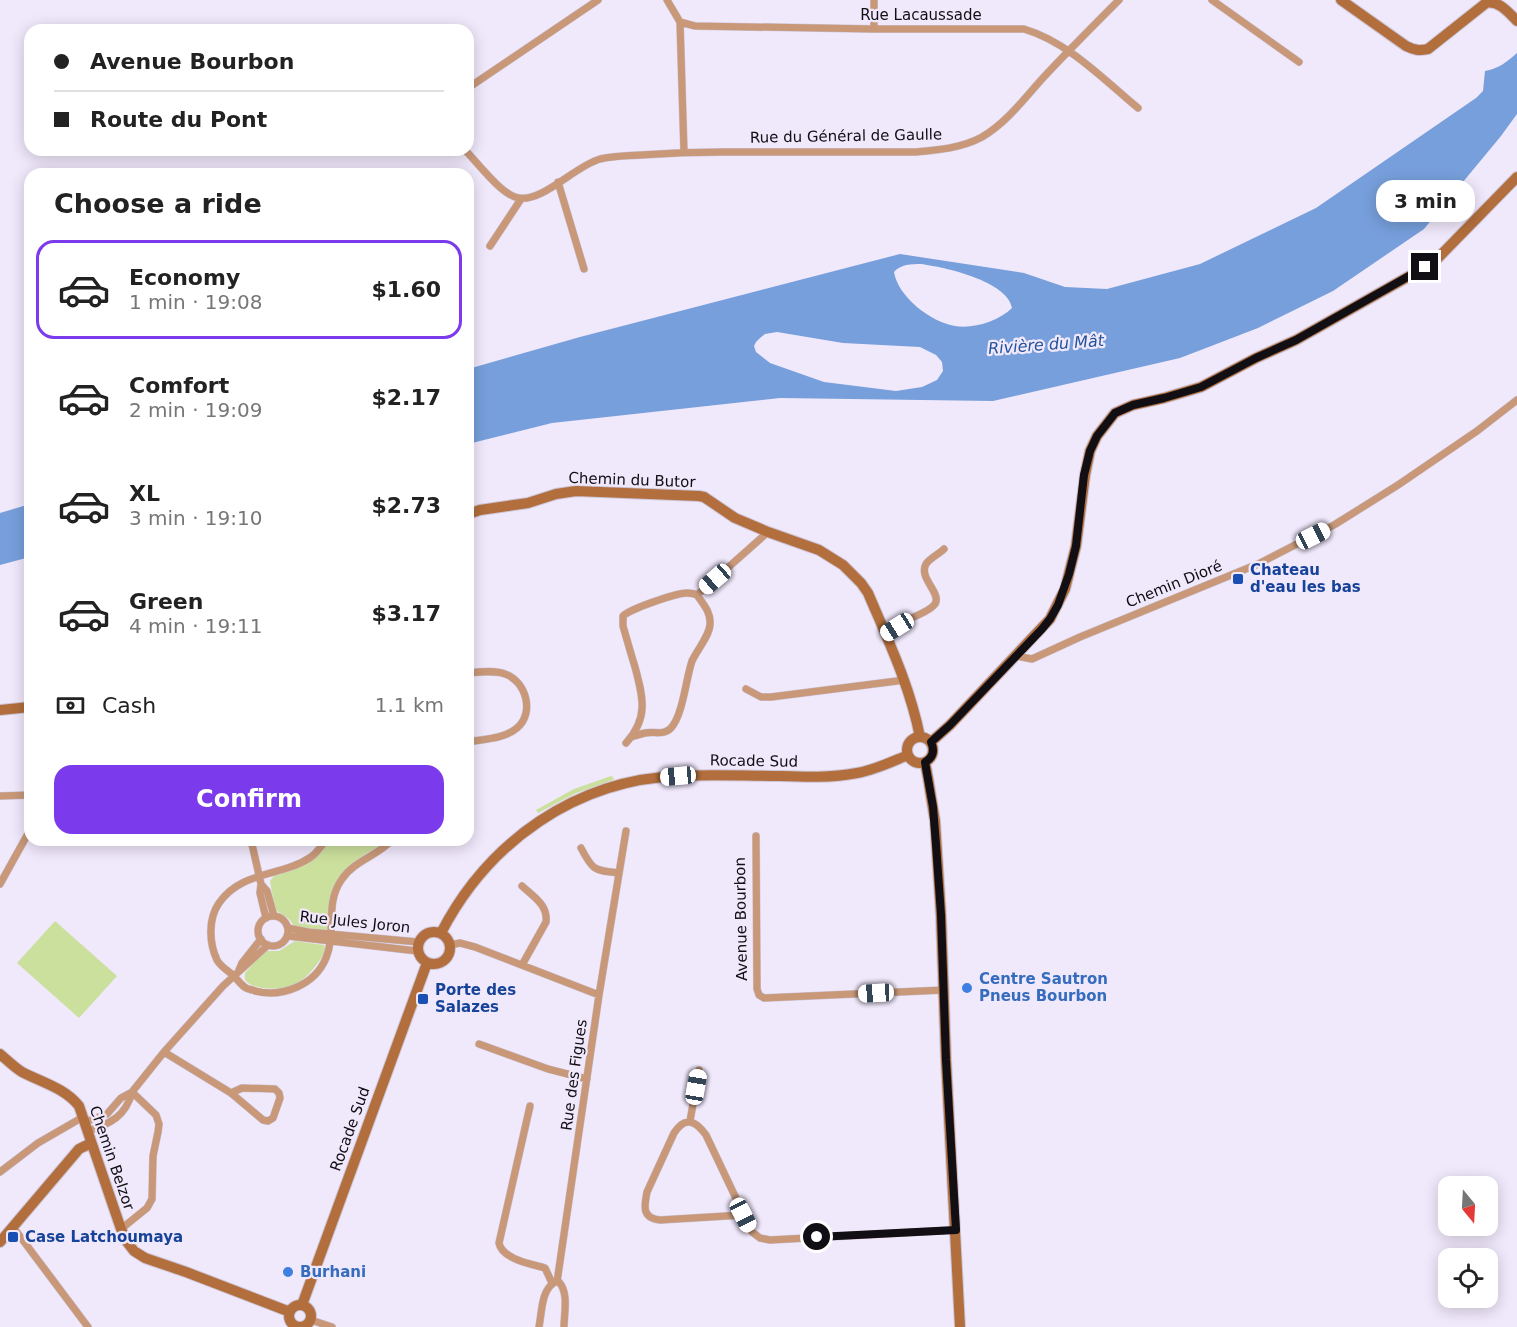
<!DOCTYPE html>
<meta charset="utf-8">
<style>
:root{--surface:#fff;--page:#f2f2f2;--text:#222;--muted:#767676;--line:#e0e0e0;--accent:#7c3aed}
body{margin:0;font-family:"DejaVu Sans",sans-serif;background:var(--page);color:var(--text);height:100vh;display:flex;flex-direction:column;font-size:22px;white-space:nowrap}
*{box-sizing:border-box;margin:0}
p{font-size:20px;color:var(--muted)}
.icon{flex:none;width:33px;height:33px;fill:none;stroke:currentColor;stroke-width:2;stroke-linecap:round;stroke-linejoin:round}
.map{position:relative;flex:1;overflow:hidden}
.drawer{position:absolute;left:24px;top:168px;width:450px;height:678px;display:flex;flex-direction:column;background:var(--surface);border-radius:18px;box-shadow:0 3px 15px #0003}
.drawer>*{flex:none}
.hud{position:absolute;left:24px;top:24px;width:450px;height:132px;border-radius:18px;box-shadow:0 3px 15px #0003;display:grid;align-content:center;height:132px;padding:0 30px;background:var(--surface)}
.needle{width:39px;rotate:162deg}
.buttons{position:absolute;left:1438px;top:1176px;display:grid;gap:12px}
.buttons a{display:grid;place-items:center;width:60px;height:60px;border-radius:12px;background:var(--surface);box-shadow:0 3px 15px #0003;font-size:30px}
.end{position:absolute;width:27px;height:27px;margin:-14px;border:8px solid #110e14;background:#fff;box-shadow:0 0 0 3px #fff}
.from{border-radius:50%}
.bubble{position:absolute;height:42px;border-radius:18px;background:var(--surface);box-shadow:0 3px 15px #0003;font-size:20px;font-weight:700;line-height:42px;text-align:center}
.car{position:absolute;width:18px;height:36px;margin:-18px -9px;border-radius:8px;box-shadow:0 0 4px 2px #0007;background:linear-gradient(#fff 24%,#345 0 40%,#fff 0 76%,#345 0 86%,#fff 0)}
.hud b{display:flex;align-items:center;gap:21px;height:57px;font-size:22px}
.hud b+b{border-top:2px solid var(--line)}
.hud i{width:15px;height:15px;background:var(--text)}
ul{padding:0;list-style:none}
li{display:flex;align-items:center;gap:18px;height:99px;margin:0 12px 9px;padding:0 18px;border:3px solid transparent;border-radius:18px}
li div{flex:1}
li b{display:block;font-size:22px}
li em{font-style:normal;font-weight:700}
li.active{border-color:var(--accent)}
li>.icon{width:54px;height:54px;stroke-width:1.5}
h2{padding:0 30px;font-size:27px;line-height:72px}
.pay{display:flex;align-items:center;gap:15px;height:66px;padding:0 30px;font-size:22px}
.pay p{margin-inline-start:auto}
.button{display:flex;gap:12px;margin-top:auto;padding:12px 30px}
.button a{flex:1;height:69px;border-radius:18px;background:var(--accent);color:#fff;font-size:24px;font-weight:700;line-height:69px;text-align:center}
.map>svg:first-child{display:block}
.green{fill:#cce09d}
.water{fill:#779fdb;fill-rule:evenodd}
.lines{fill:none;stroke-linecap:round;stroke-linejoin:round}
.street-casing{stroke:#ccc5d6;stroke-width:8}
.secondary-casing{stroke:#ccc5d6;stroke-width:12}
.street{stroke:#c89879;stroke-width:7}
.secondary{stroke:#b26e3c;stroke-width:10}
.route{stroke:#110e14;stroke-width:8}
.transit-dot{fill:#1a4fb4;stroke:#f0e8fb;stroke-width:2}
.shop-dot{fill:#3f7fe0;stroke:#f0e8fb;stroke-width:2}
.labels{text-anchor:middle;stroke-width:4.5;stroke-linejoin:round;paint-order:stroke}
.street-label{font-size:15px;fill:#110e14;stroke:#f0e8fb}
.transit-label{font-size:15px;font-weight:bold;fill:#164399;stroke:#f0e8fb;text-anchor:start}
.shop-label{font-size:15px;font-weight:bold;fill:#366cbe;stroke:#f0e8fb;text-anchor:start}
.water-label{font-size:16px;font-style:italic;fill:#21539b;stroke:#f0e8fb}
</style>
<div class="map">
<svg width="1517" height="1327" viewBox="0 0 1517 1327">
<rect width="100%" height="100%" fill="#f0e8fb"/>
<path class="green" d="M611,776l3,2 -1,2 -37,13 -38,20 -2,-3 38,-21z
M331,840h57c-17,11 -46,26 -53,45 -5,13 -4,29 -6,42l-3,4 -31,-4 -6,-8 -12,-8 -3,-7 -4,-23c8,-11 24,-11 36,-17 10,-6 17,-15 25,-24z
M55,921l62,55 -38,42 -62,-55z
M295,941l29,4 2,6c-8,12 -16,24 -28,32 -10,7 -42,8 -51,-1 -3,-2 -2,-6 -2,-9l17,-20 5,-2h12z"/>
<path class="water" d="M1517,53v61l-16,22 -77,93 -91,62 -75,37 -78,30 -187,43 -213,-3 -228,25 -84,21v-75l112,-32 320,-83 124,19 41,14 42,2 93,-25 116,-56 160,-110 7,-7 2,-20c13,-2 22,-9 32,-18zM921,264c23,3 87,17 91,44 -13,13 -38,21 -57,18 -24,-4 -57,-29 -61,-54 7,-8 17,-8 27,-8zM777,332l66,11 77,4 16,8 6,7 1,9 -6,9 -15,7 -26,4 -72,-9 -54,-19 -14,-11 -2,-6 2,-4 4,-4 5,-4z
M30,504v53l-30,8v-52z"/>
<g class="lines">
<g class="street-casing">
<path id="street" d="M667,0l13,22 4,130
M1212,0l87,62
M680,22l15,4 179,3h150c44,13 79,50 114,79
M874,29v-29
M468,88l130,-88
M465,150c13,13 37,46 54,48 24,4 56,-32 81,-39 13,-3 27,-3 41,-4 27,-2 55,-3 82,-3 64,0 128,0 192,0 23,-2 47,-4 67,-15 24,-14 42,-38 60,-58 25,-27 51,-53 77,-79
M558,182l26,87
M490,246l31,-47
M697,595l71,-63
M885,635c8,-6 16,-11 25,-16 7,-4 20,-8 25,-15 7,-11 -17,-26 -9,-40 4,-6 13,-10 18,-15
M1016,656l16,3 48,-22 178,-73 76,-39 64,-40 79,-54 40,-31
M468,673c12,-1 26,-3 37,1 21,7 30,39 12,54 -13,11 -33,11 -49,14
M746,689l15,8h10l134,-17
M626,743c23,-25 17,-46 9,-76 -4,-13 -8,-27 -12,-41v-10c7,-7 53,-23 64,-23 2,0 8,1 10,2 6,9 14,17 13,29 0,11 -13,26 -18,37 -6,17 -9,54 -21,67 -8,8 -17,3 -26,5 -5,1 -9,3 -14,4
M0,796l30,-1
M756,836l1,153 2,6 5,3 180,-8
M251,840l8,35 2,9 6,7 7,25
M326,840c-5,6 -9,13 -15,17 -29,20 -69,13 -92,46 -11,16 -10,40 -2,57 3,6 11,11 16,15 4,4 8,10 13,13 1,1 8,2 9,3 27,7 60,-6 71,-33 11,-27 -2,-54 16,-79 12,-18 35,-23 50,-39
M581,848c12,23 13,22 38,25
M0,884l30,-54
M261,884l-1,9 6,25
M258 931a15 15 0 1 1 30 0a15 15 0 1 1-30 0Z
M288,928l20,4 110,10
M288,936l129,15
M450,945l10,-2 15,4 124,48
M522,965l24,-43c2,-17 -12,-25 -24,-36
M239,970l3,-7 19,-24
M479,1044l69,25 39,10
M164,1052l67,41 32,27 5,1 5,-3 7,-20 -1,-5 -4,-4 -33,-1 -11,5
M530,1106l-31,137c3,16 32,21 46,25l7,15
M690,1121l9,-51
M85,1122l22,-8 14,-16 11,-6 32,-40 59,-66 45,-41
M88,1131c22,-7 38,-15 44,-39
M0,1172l38,-29 45,-26
M743,1215l-83,5c-18,-2 -16,-13 -13,-28l27,-59c11,-17 21,-13 32,2l46,97 8,6 10,2 186,-10
M13,1227l75,100
M121,1229l26,-21 5,-9 1,-43 5,-24 1,-8 -3,-9 -24,-23
M557,1282l42,-287 27,-164
M311,1320l21,7
M539,1327c3,-15 2,-37 16,-45h4c10,11 5,32 5,45"/>
</g>
<g class="secondary-casing">
<path id="secondary" d="M1341,0l65,46c8,4 13,5 22,3l58,-46c13,-3 23,10 31,18
M468,514l12,-4 48,-7 28,-9 20,-3 123,5 5,1 31,21 33,14 51,18 24,15 18,18 7,10c20,47 42,93 52,144
M0,710l30,-3
M907 750a13 13 0 1 1 26 0a13 13 0 1 1-26 0Z
M931,742l19,-17 100,-106 15,-30 11,-43 9,-71 5,-24 7,-15 18,-23 18,-8 31,-7 37,-11 55,-29 40,-18 117,-66 23,-14 81,-83
M925,762l3,16 7,43 6,95 5,144 14,267
M418 948a16 16 0 1 1 32 0a16 16 0 1 1-32 0Z
M441,933c47,-91 135,-154 239,-157 33,-2 66,0 100,0 25,1 51,2 77,-3 18,-3 34,-11 51,-18
M0,1054c7,6 14,13 22,18 19,10 43,16 57,34l42,123 6,13 7,9 11,7 41,14 104,40
M0,1242l79,-93 12,-6
M302,1305l125,-342
M289 1316a11 11 0 1 1 22 0a11 11 0 1 1-22 0Z"/>
</g>
<use href="#street" class="street"/>
<use href="#secondary" class="secondary"/>
</g>
<g class="lines">
<path class="route" d="M817,1237l139,-7 -10,-170 -5,-145 -5,-71 -3,-37 -8,-45c8,-4 10,-11 6,-20l19,-17 92,-96 8,-10 8,-14 11,-31 7,-28 8,-71 6,-24 7,-15 18,-23 18,-8 31,-7 37,-11 55,-29 40,-18 129,-73"/>
</g>
<g class="transit-dot">
<rect x="1232" y="573" width="12" height="12" rx="3"/>
<rect x="417" y="993" width="12" height="12" rx="3"/>
<rect x="7" y="1231" width="12" height="12" rx="3"/>
</g>
<g class="shop-dot">
<circle cx="967" cy="988" r="6"/>
<circle cx="288" cy="1272" r="6"/>
</g>
<g class="labels">
<g class="street-label">
<text x="921" y="20">Rue Lacaussade</text>
<text transform="translate(846 136) rotate(-1)" y="5">Rue du Général de Gaulle</text>
<text transform="translate(632 480) rotate(2)" y="5">Chemin du Butor</text>
<text transform="translate(1174 584) rotate(-22)" y="5">Chemin Dioré</text>
<text transform="translate(754 761) rotate(1)" y="5">Rocade Sud</text>
<text transform="translate(741 919) rotate(-91)" y="5">Avenue Bourbon</text>
<text transform="translate(355 922) rotate(6)" y="5">Rue Jules Joron</text>
<text transform="translate(574 1075) rotate(-82)" y="5">Rue des Figues</text>
<text transform="translate(350 1129) rotate(-70)" y="5">Rocade Sud</text>
<text transform="translate(112 1158) rotate(71)" y="5">Chemin Belzor</text>
</g>
<g class="transit-label">
<text x="1250" y="575">Chateau<tspan x="1250" dy="17">d'eau les bas</tspan></text>
<text x="435" y="995">Porte des<tspan x="435" dy="17">Salazes</tspan></text>
<text x="25" y="1242">Case Latchoumaya</text>
</g>
<g class="shop-label">
<text x="979" y="984">Centre Sautron<tspan x="979" dy="17">Pneus Bourbon</tspan></text>
<text x="300" y="1277">Burhani</text>
</g>
<g class="water-label">
<text transform="translate(1046 344) rotate(-4)" y="6">Rivière du Mât</text>
</g>
</g>
</svg>
<div class="buttons">
<a><svg class="needle" viewBox="-14 -14 28 28"><path d="M0-13l5 13h-10z" fill="#e53935"/><path d="M0 13l5-13h-10z" fill="#767676"/></svg></a>
<a><svg class="icon" aria-label="locate" viewBox="0 0 24 24"><circle cx="12" cy="12" r="6"/><path d="M12 2v4M12 18v4M2 12h4M18 12h4"/></svg></a>
</div>
<i class="end from" style="left:817px;top:1237px"></i>
<i class="end" style="left:1425px;top:267px"></i>
<div class="bubble" style="left:1376px;top:180px;width:99px">3 min</div>
<i class="car" style="left:1313px;top:536px;rotate:63deg"></i>
<i class="car" style="left:715px;top:579px;rotate:229deg"></i>
<i class="car" style="left:897px;top:627px;rotate:238deg"></i>
<i class="car" style="left:678px;top:776px;rotate:265deg"></i>
<i class="car" style="left:876px;top:993px;rotate:267deg"></i>
<i class="car" style="left:696px;top:1087px;rotate:10deg"></i>
<i class="car" style="left:743px;top:1215px;rotate:153deg"></i>
<div class="hud">
<b><i class="from"></i>Avenue Bourbon</b>
<b><i></i>Route du Pont</b>
</div>
<section class="drawer">
<h2>Choose a ride</h2>
<ul>
<li class="active"><svg class="icon" aria-label="car" viewBox="0 0 24 24"><path d="M5 17H2v-5l4-1 3-4h7l3 4 3 1v5h-3M9 17h6M6 11h13"/><circle cx="7" cy="17" r="2"/><circle cx="17" cy="17" r="2"/></svg><div><b>Economy</b><p>1 min · 19:08</p></div><em>$1.60</em></li>
<li><svg class="icon" aria-label="car" viewBox="0 0 24 24"><path d="M5 17H2v-5l4-1 3-4h7l3 4 3 1v5h-3M9 17h6M6 11h13"/><circle cx="7" cy="17" r="2"/><circle cx="17" cy="17" r="2"/></svg><div><b>Comfort</b><p>2 min · 19:09</p></div><em>$2.17</em></li>
<li><svg class="icon" aria-label="car" viewBox="0 0 24 24"><path d="M5 17H2v-5l4-1 3-4h7l3 4 3 1v5h-3M9 17h6M6 11h13"/><circle cx="7" cy="17" r="2"/><circle cx="17" cy="17" r="2"/></svg><div><b>XL</b><p>3 min · 19:10</p></div><em>$2.73</em></li>
<li><svg class="icon" aria-label="car" viewBox="0 0 24 24"><path d="M5 17H2v-5l4-1 3-4h7l3 4 3 1v5h-3M9 17h6M6 11h13"/><circle cx="7" cy="17" r="2"/><circle cx="17" cy="17" r="2"/></svg><div><b>Green</b><p>4 min · 19:11</p></div><em>$3.17</em></li>
</ul>
<div class="pay"><svg class="icon" aria-label="cash" viewBox="0 0 24 24"><path d="M3 7h18v10H3z"/><circle cx="12" cy="12" r="2"/></svg>Cash<p>1.1 km</p></div>
<div class="button"><a>Confirm</a></div>
</section>
</div>
